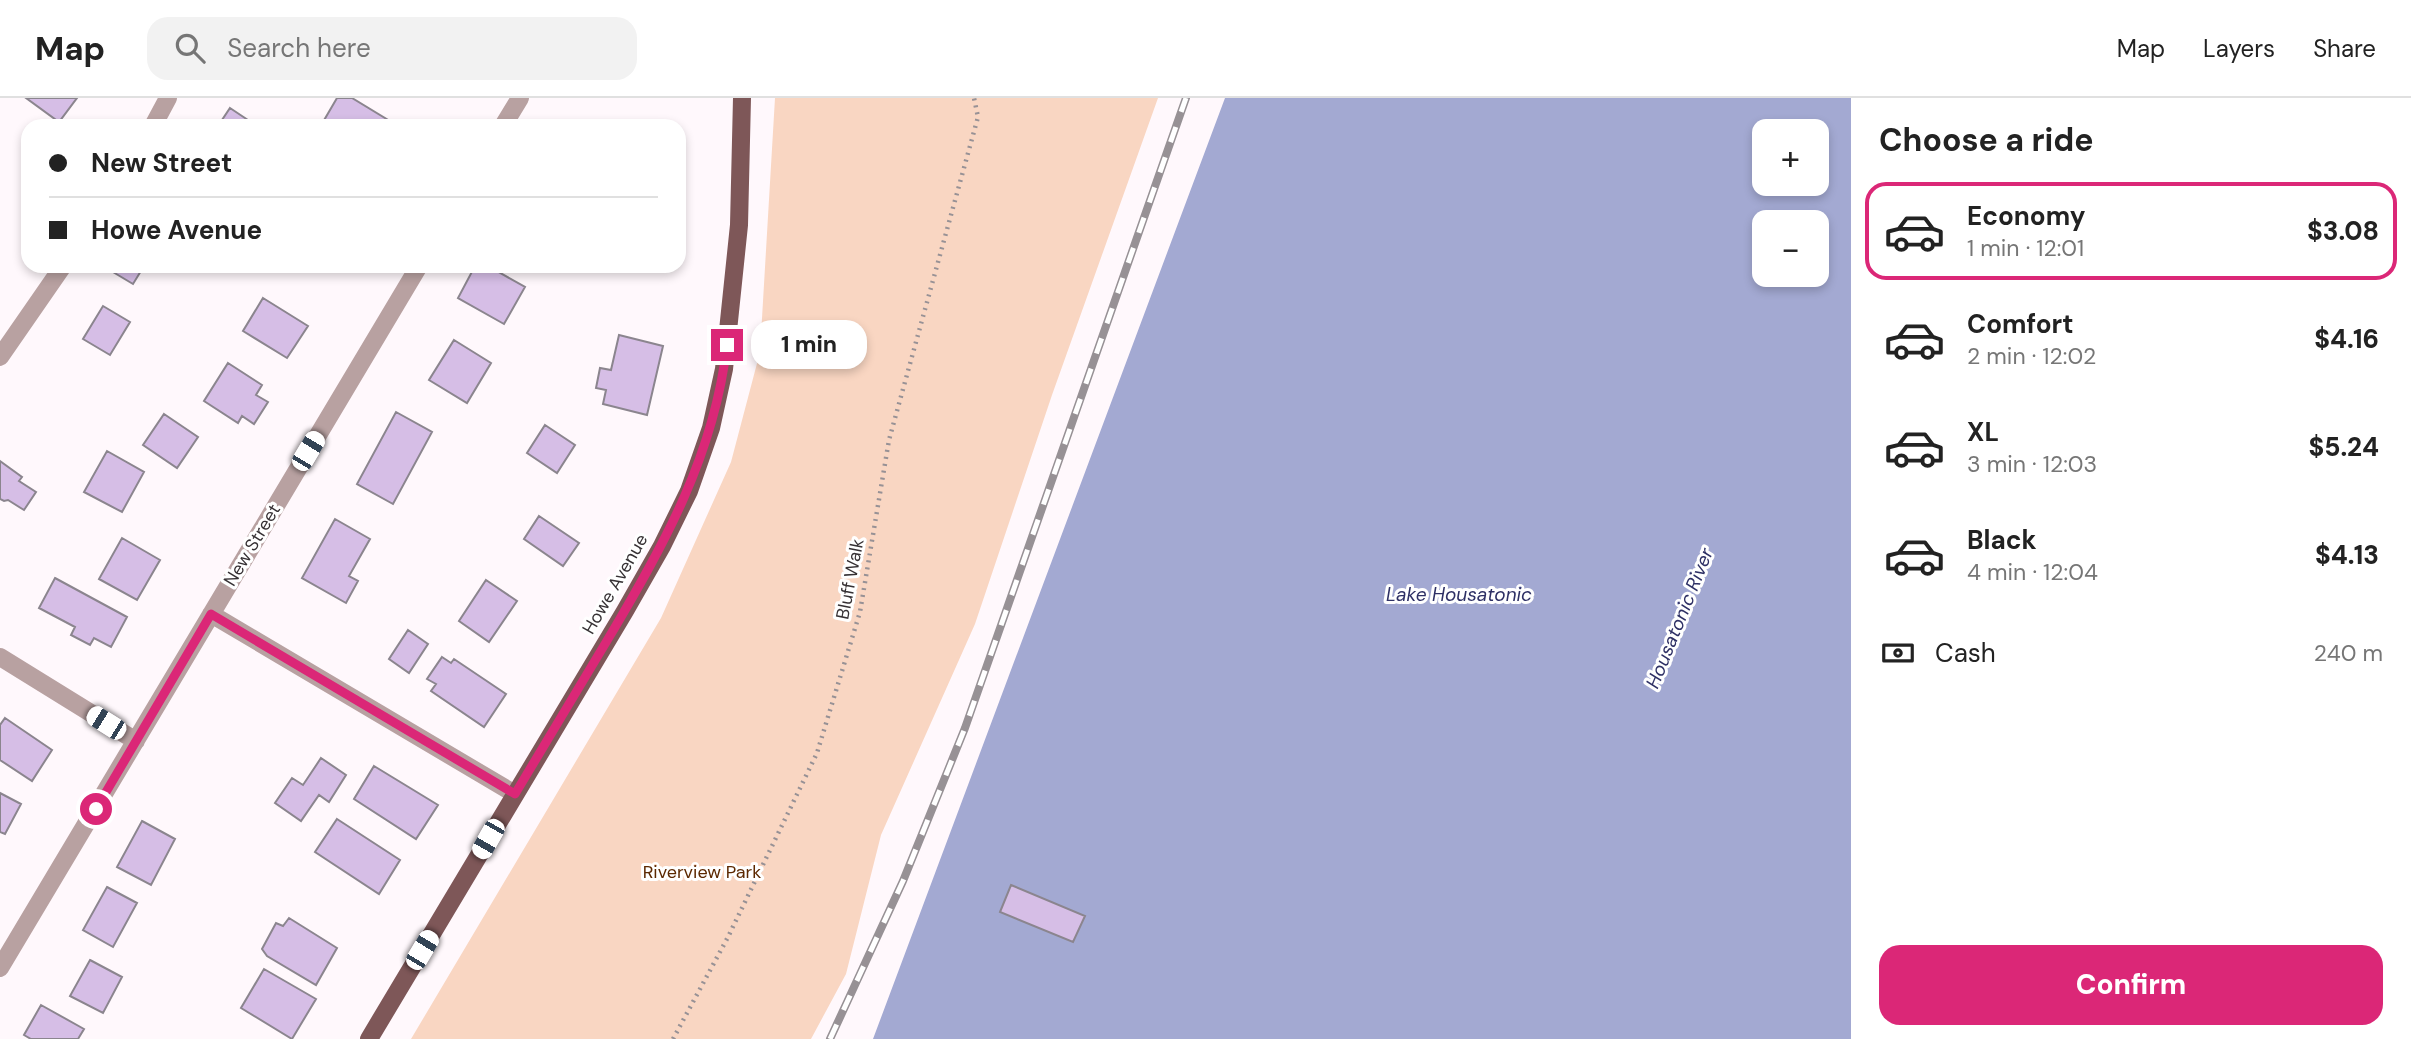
<!DOCTYPE html>
<meta charset="utf-8">
<style>
:root{--surface:#fff;--page:#f2f2f2;--text:#222;--muted:#767676;--line:#e0e0e0;--accent:#db2777}
body{margin:0;font-family:"DM Sans",sans-serif;background:var(--page);color:var(--text);height:100vh;display:flex;flex-direction:column;font-size:26px;white-space:nowrap}
*{box-sizing:border-box;margin:0}
p{font-size:23px;color:var(--muted)}
.icon{flex:none;width:38px;height:38px;fill:none;stroke:currentColor;stroke-width:2;stroke-linecap:round;stroke-linejoin:round}
.map{position:relative;flex:1;overflow:hidden}
.side{display:flex;flex-direction:column;background:var(--surface);width:560px}
.side>*{flex:none}
.guide{position:absolute;left:21px;top:21px;width:665px;height:154px;border-radius:21px;box-shadow:0 4px 10px #0003;display:grid;align-content:center;height:154px;padding:0 28px;background:var(--surface)}
.tools{position:absolute;left:1752px;top:21px;display:grid;gap:14px}
.tools a{display:grid;place-items:center;width:77px;height:77px;border-radius:14px;background:var(--surface);box-shadow:0 4px 10px #0003;font-size:35px}
.end{position:absolute;width:32px;height:32px;margin:-16px;border:9px solid #db2777;background:#fff;box-shadow:0 0 0 4px #fff}
.from{border-radius:50%}
.bubble{position:absolute;height:49px;border-radius:21px;background:var(--surface);box-shadow:0 4px 10px #0003;font-size:23px;font-weight:800;line-height:49px;text-align:center}
.car{position:absolute;width:21px;height:42px;margin:-21px -10px;border-radius:9px;box-shadow:0 0 5px 2px #0007;background:linear-gradient(#fff 24%,#345 0 40%,#fff 0 76%,#345 0 86%,#fff 0)}
.guide b{display:flex;align-items:center;gap:24px;height:66px;font-size:26px}
.guide b+b{border-top:2px solid var(--line)}
.guide i{width:18px;height:18px;background:var(--text)}
ul{padding:0;list-style:none}
li{display:flex;align-items:center;gap:21px;height:98px;margin:0 14px 10px;padding:0 14px;border:4px solid transparent;border-radius:21px}
li div{flex:1}
li b{display:block;font-size:26px}
li em{font-style:normal;font-weight:800}
li.current{border-color:var(--accent)}
li>.icon{width:63px;height:63px;stroke-width:1.5}
h2{padding:0 28px;font-size:32px;line-height:84px}
.pay{display:flex;align-items:center;gap:18px;height:77px;padding:0 28px;font-size:26px}
.pay p{margin-inline-start:auto}
.primary-button{display:flex;gap:14px;margin-top:auto;padding:14px 28px}
.primary-button a{flex:1;height:80px;border-radius:21px;background:var(--accent);color:#fff;font-size:28px;font-weight:800;line-height:80px;text-align:center}
header{display:flex;align-items:center;gap:42px;box-sizing:border-box;height:98px;padding:0 35px;background:var(--surface);border-bottom:2px solid var(--line)}
header strong{font-size:33px}
nav{display:flex;gap:38px;margin-inline-start:auto;font-size:24px}
.search{width:490px;height:63px;background:var(--page);display:flex;align-items:center;gap:18px;box-sizing:border-box;padding:0 24px;border-radius:21px;color:var(--muted);font-size:26px}
main{display:flex;flex:1;min-height:0}
.map>svg:first-child{display:block}
.green{fill:#f9d6c2}
.water{fill:#a3a9d2;fill-rule:evenodd}
.building{fill:#d6bee6;stroke:#8b858e;stroke-width:2}
.lines{fill:none;stroke-linecap:round;stroke-linejoin:round}
.path{stroke:#979195;stroke-width:4.5;stroke-dasharray:2 5;stroke-linecap:butt}
.minor{stroke:#b8a1a1;stroke-width:18}
.major{stroke:#7e5758;stroke-width:18}
.rail-casing{stroke:#979195;stroke-width:8}
.rail{stroke:#fff;stroke-width:5;stroke-dasharray:16;stroke-linecap:butt}
.route{stroke:#db2777;stroke-width:9}
.labels{text-anchor:middle;stroke-width:6;stroke-linejoin:round;paint-order:stroke}
.street-label{font-size:18px;fill:#363134;stroke:#fff}
.park-label{font-size:18px;fill:#5c2800;stroke:#fff}
.water-label{font-size:19px;font-style:italic;fill:#2e3065;stroke:#fff}
</style>
<header>
<strong>Map</strong>
<div class="search"><svg class="icon" aria-label="search" viewBox="0 0 24 24"><circle cx="10" cy="10" r="6"/><path d="M15 15l6 6"/></svg>Search here</div>
<nav><a>Map</a><a>Layers</a><a>Share</a></nav>
</header>
<main>
<div class="map">
<svg width="1851" height="941" viewBox="0 0 1851 941">
<rect width="100%" height="100%" fill="#fff8fc"/>
<path class="green" d="M775,0h383l-106,297 -77,229 -94,211 -35,139 -35,65h-400l250,-421 70,-156 29,-110z"/>
<path class="water" d="M1225,0h626v941h-978zM1764,33h52v53h-52zM1764,124h52v53h-52z"/>
<path class="building" d="M26,0h51l-18,24z
M337,0h15l46,28h-69l-6,-4z
M230,10l27,18h-39z
M103,168h41l-11,18z
M475,168h13l37,21 -21,37 -46,-26z
M263,200l45,28 -21,32 -44,-27z
M103,208l27,16 -20,33 -27,-16z
M619,237l44,11 -16,69 -44,-11 3,-14 -10,-2 4,-20 11,2z
M454,242l37,23 -24,40 -38,-23z
M228,265l34,22 -6,10 12,7 -14,22 -12,-8 -4,7 -34,-22z
M396,314l36,20 -39,72 -36,-20z
M164,316l34,23 -21,31 -34,-23z
M545,327l30,20 -18,28 -30,-20z
M107,353l37,21 -22,40 -38,-20z
M0,363l22,16 -3,4 17,11 -12,18 -16,-10 -4,1 -4,-2z
M539,418l40,27 -16,23 -39,-27z
M335,421l35,20 -21,37 9,5 -12,22 -44,-25z
M122,440l38,22 -23,40 -38,-21z
M55,480l72,39 -16,30 -17,-9 -4,7 -19,-10 4,-8 -36,-19z
M486,482l31,21 -28,41 -30,-21z
M408,532l20,14 -19,29 -20,-14z
M442,559l9,6 3,-4 52,35 -22,33 -53,-36 5,-7 -9,-5z
M5,620l47,32 -20,31 -32,-21v-35z
M321,660l25,17 -17,27 -10,-7 -18,26 -26,-18 17,-25 11,7z
M374,668l64,39 -22,34 -62,-40z
M0,695l21,11 -16,30 -5,-2z
M337,721l63,41 -21,34 -64,-42z
M142,723l33,18 -24,46 -34,-18z
M1011,787l74,31 -12,26 -73,-30z
M107,789l30,16 -24,44 -30,-17z
M289,820l48,30 -21,37 -49,-29 -5,-7 14,-26 7,3z
M90,862l32,17 -19,36 -33,-17z
M264,871l52,30 -24,40 -51,-31z
M41,907l43,24 -6,10h-47l-7,-4z"/>
<g class="lines">
<path class="path" d="M673,941l55,-102 89,-184 43,-141 29,-172 89,-323 -4,-19"/>
<path class="minor" d="M153,28l15,-28
M503,28l17,-28
M0,259l63,-91
M211,516l304,180
M0,559l136,84
M0,870l419,-702"/>
<path class="major" d="M369,941l256,-428 37,-65 27,-55 22,-63 13,-59 15,-144 3,-127"/>
<g class="rail-casing">
<path id="rail" d="M830,941l73,-158 62,-153 221,-630"/>
</g>
<use href="#rail" class="rail"/>
</g>
<g class="lines">
<path class="route" d="M96,711l115,-195 304,180c31,-52 62,-103 93,-155 56,-94 106,-183 119,-294"/>
</g>
<g class="labels">
<g class="street-label">
<text transform="translate(252 447) rotate(-59)" y="6">New Street</text>
<text transform="translate(850 481) rotate(-79)" y="6">Bluff Walk</text>
<text transform="translate(615 486) rotate(-60)" y="6">Howe Avenue</text>
</g>
<g class="park-label">
<text x="702" y="780">Riverview Park</text>
</g>
<g class="water-label">
<text x="1459" y="503">Lake Housatonic</text>
<text transform="translate(1679 520) rotate(-68)" y="7">Housatonic River</text>
</g>
</g>
</svg>
<div class="tools">
<a>+</a>
<a>−</a>
</div>
<i class="end from" style="left:96px;top:711px"></i>
<i class="end" style="left:727px;top:247px"></i>
<div class="bubble" style="left:751px;top:222px;width:116px">1 min</div>
<i class="car" style="left:308px;top:353px;rotate:31deg"></i>
<i class="car" style="left:106px;top:625px;rotate:302deg"></i>
<i class="car" style="left:488px;top:741px;rotate:210deg"></i>
<i class="car" style="left:422px;top:852px;rotate:31deg"></i>
<div class="guide">
<b><i class="from"></i>New Street</b>
<b><i></i>Howe Avenue</b>
</div>
</div>
<section class="side">
<h2>Choose a ride</h2>
<ul>
<li class="current"><svg class="icon" aria-label="car" viewBox="0 0 24 24"><path d="M5 17H2v-5l4-1 3-4h7l3 4 3 1v5h-3M9 17h6M6 11h13"/><circle cx="7" cy="17" r="2"/><circle cx="17" cy="17" r="2"/></svg><div><b>Economy</b><p>1 min · 12:01</p></div><em>$3.08</em></li>
<li><svg class="icon" aria-label="car" viewBox="0 0 24 24"><path d="M5 17H2v-5l4-1 3-4h7l3 4 3 1v5h-3M9 17h6M6 11h13"/><circle cx="7" cy="17" r="2"/><circle cx="17" cy="17" r="2"/></svg><div><b>Comfort</b><p>2 min · 12:02</p></div><em>$4.16</em></li>
<li><svg class="icon" aria-label="car" viewBox="0 0 24 24"><path d="M5 17H2v-5l4-1 3-4h7l3 4 3 1v5h-3M9 17h6M6 11h13"/><circle cx="7" cy="17" r="2"/><circle cx="17" cy="17" r="2"/></svg><div><b>XL</b><p>3 min · 12:03</p></div><em>$5.24</em></li>
<li><svg class="icon" aria-label="car" viewBox="0 0 24 24"><path d="M5 17H2v-5l4-1 3-4h7l3 4 3 1v5h-3M9 17h6M6 11h13"/><circle cx="7" cy="17" r="2"/><circle cx="17" cy="17" r="2"/></svg><div><b>Black</b><p>4 min · 12:04</p></div><em>$4.13</em></li>
</ul>
<div class="pay"><svg class="icon" aria-label="cash" viewBox="0 0 24 24"><path d="M3 7h18v10H3z"/><circle cx="12" cy="12" r="2"/></svg>Cash<p>240 m</p></div>
<div class="primary-button"><a>Confirm</a></div>
</section>
</main>
